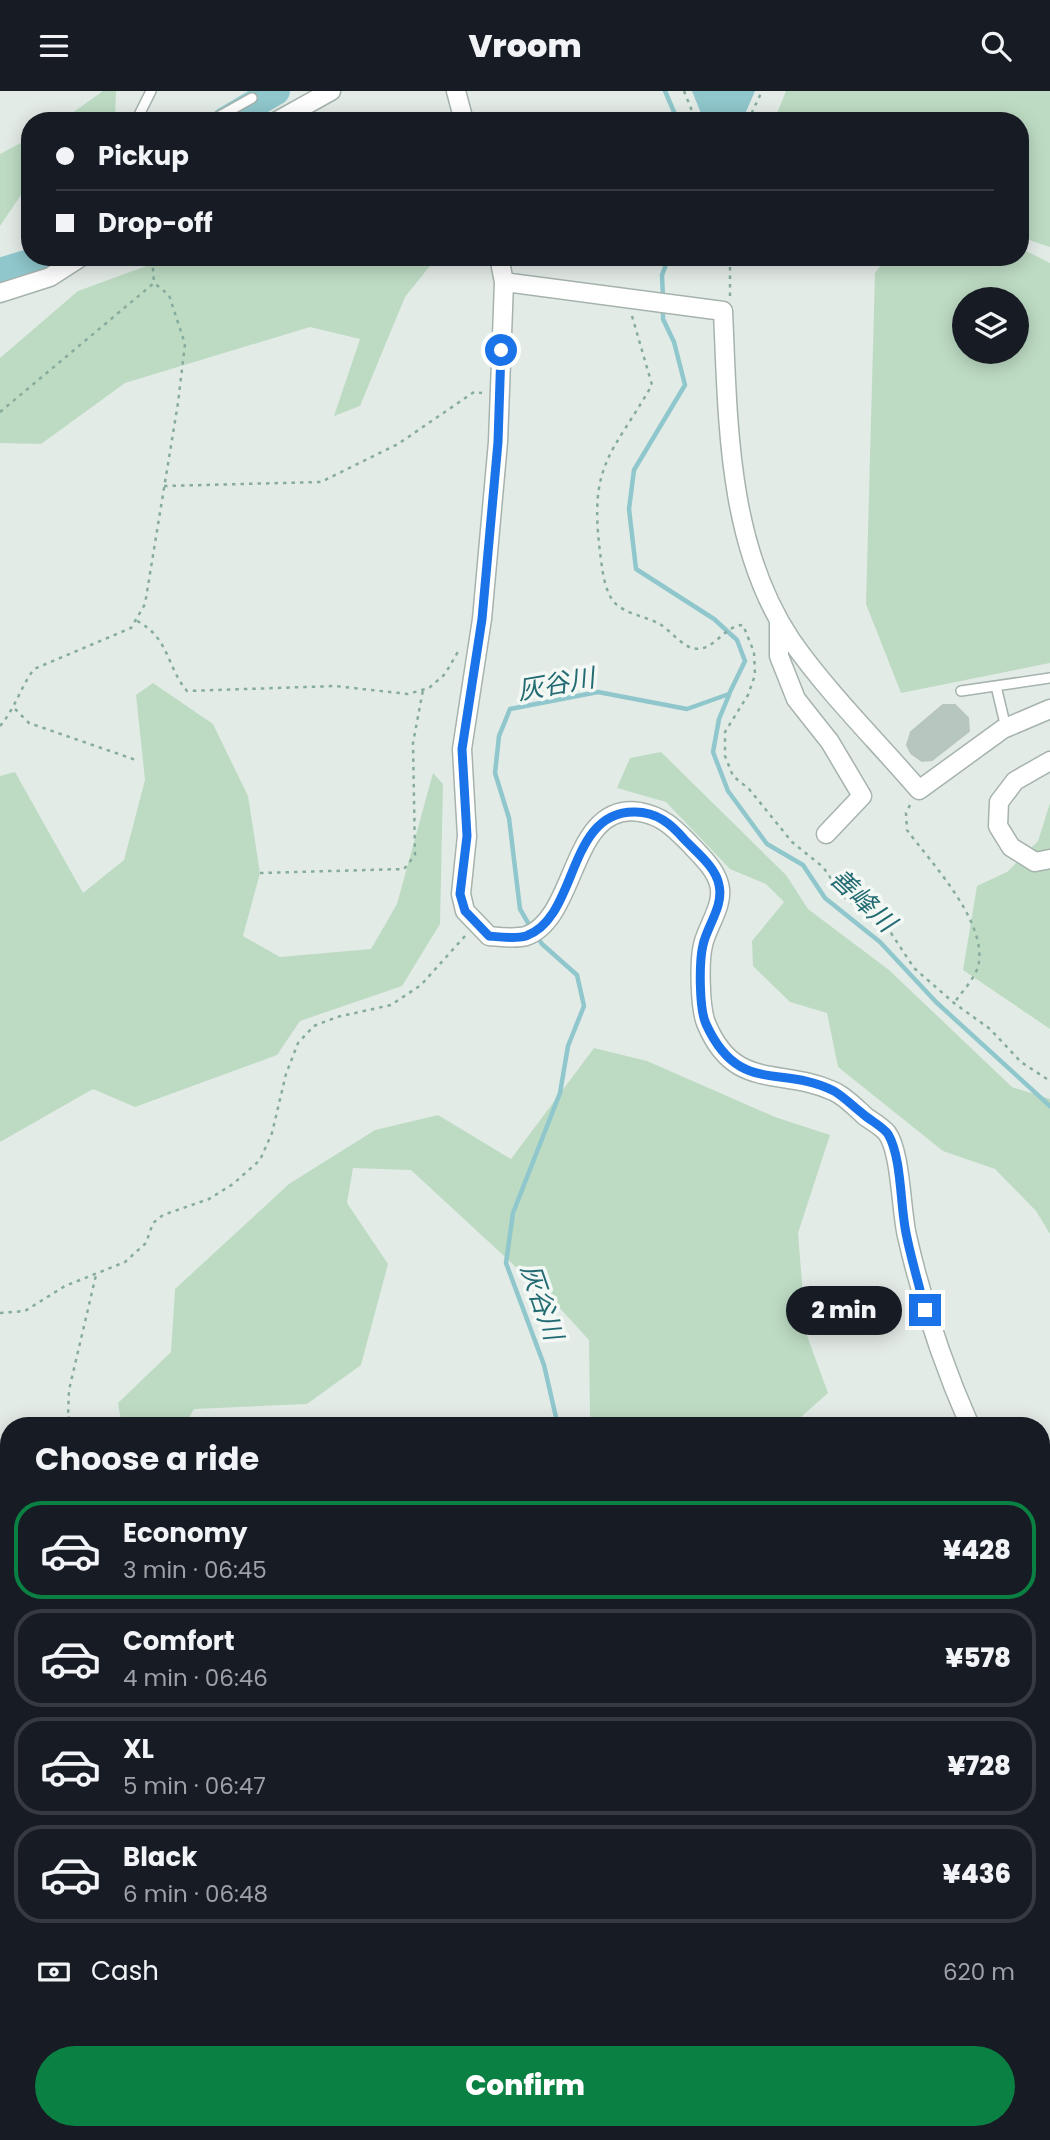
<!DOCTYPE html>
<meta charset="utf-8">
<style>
:root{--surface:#171b24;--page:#242831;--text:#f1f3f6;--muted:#9ea1a6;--line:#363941;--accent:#0b8043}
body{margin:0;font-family:Poppins,"Noto Sans JP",sans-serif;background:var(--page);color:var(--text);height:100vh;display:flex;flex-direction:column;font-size:26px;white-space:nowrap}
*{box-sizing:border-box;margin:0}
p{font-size:23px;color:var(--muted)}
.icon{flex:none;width:38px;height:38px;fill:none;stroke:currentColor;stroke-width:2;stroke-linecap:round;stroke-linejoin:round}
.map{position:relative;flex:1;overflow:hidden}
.side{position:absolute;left:0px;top:1326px;width:1050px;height:723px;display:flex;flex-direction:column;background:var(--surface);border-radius:28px 28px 0 0;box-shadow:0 4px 18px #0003}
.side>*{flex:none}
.guide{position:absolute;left:21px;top:21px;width:1008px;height:154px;border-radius:28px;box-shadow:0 4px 18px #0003;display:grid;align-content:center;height:154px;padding:0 35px;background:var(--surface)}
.buttons{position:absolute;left:952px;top:196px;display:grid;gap:14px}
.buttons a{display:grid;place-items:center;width:77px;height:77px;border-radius:50%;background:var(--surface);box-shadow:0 4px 18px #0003;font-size:35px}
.end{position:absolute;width:32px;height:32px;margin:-16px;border:9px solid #1a73e8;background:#fff;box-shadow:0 0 0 4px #fff}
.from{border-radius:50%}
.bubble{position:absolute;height:49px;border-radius:24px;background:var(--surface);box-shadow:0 4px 18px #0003;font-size:23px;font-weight:800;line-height:49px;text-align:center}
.guide b{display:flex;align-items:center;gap:24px;height:66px;font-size:26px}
.guide b+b{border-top:2px solid var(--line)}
.guide i{width:18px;height:18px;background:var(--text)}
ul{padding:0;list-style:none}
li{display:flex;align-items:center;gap:21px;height:98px;margin:0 14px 10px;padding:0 21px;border:4px solid var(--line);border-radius:28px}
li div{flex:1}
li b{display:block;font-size:26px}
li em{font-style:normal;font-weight:800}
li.on{border-color:var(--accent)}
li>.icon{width:63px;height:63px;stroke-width:1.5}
h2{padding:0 35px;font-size:32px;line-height:84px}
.pay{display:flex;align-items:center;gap:18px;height:77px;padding:0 35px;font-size:26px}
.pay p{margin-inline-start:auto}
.primary-button{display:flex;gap:14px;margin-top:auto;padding:14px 35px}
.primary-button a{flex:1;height:80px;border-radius:42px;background:var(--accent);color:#fff;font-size:28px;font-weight:800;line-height:80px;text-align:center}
header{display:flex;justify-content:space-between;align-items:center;height:91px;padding:0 35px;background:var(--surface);font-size:32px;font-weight:800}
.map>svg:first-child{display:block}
.green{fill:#bddbc3;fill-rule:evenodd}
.water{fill:#8fc7cc}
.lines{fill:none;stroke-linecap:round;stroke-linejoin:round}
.stream{stroke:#8fc7cc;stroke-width:4.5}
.river{stroke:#8fc7cc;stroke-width:28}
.building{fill:#b8c6c0;stroke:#b6c5bd;stroke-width:2}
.lane-casing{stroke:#a6b3ad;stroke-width:12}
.street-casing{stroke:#a6b3ad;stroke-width:21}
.path{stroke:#86ac9d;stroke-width:2.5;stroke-dasharray:3.5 5;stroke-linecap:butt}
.lane{stroke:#fff;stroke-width:9}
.street{stroke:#fff;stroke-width:18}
.route{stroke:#1a73e8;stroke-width:9}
.labels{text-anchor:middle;stroke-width:7;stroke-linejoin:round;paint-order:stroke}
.water-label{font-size:26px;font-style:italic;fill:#236b72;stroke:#f3f8f5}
</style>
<header><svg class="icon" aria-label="menu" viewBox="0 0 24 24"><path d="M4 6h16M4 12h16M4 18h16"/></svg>Vroom<svg class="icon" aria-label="search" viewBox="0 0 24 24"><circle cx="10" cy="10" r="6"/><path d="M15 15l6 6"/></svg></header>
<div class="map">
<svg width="1050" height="2049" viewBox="0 0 1050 2049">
<rect width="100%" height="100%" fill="#e3ebe7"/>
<path class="green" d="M103,0h13l-1,30h-54z
M786,0h264v156l-30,-10v-116h-246z
M30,47v50l-7,4 -23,34v-72z
M1020,157l30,15v400l-149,30 -35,-89 9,-331 12,-16h133zM964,208h53v53h-53z
M171,166h266l-32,40 -45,109 -26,10 26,-77 -50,-12 -185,56 -84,61 -41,-1v-85l78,-67z
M153,592l60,41 35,72 12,77 -17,63 37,21 91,-8 26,-45 36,-131 10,11 -3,140 -38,62 -102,35 -23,34 -142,52 -42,-18 -93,53v-366l15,-4 68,121 41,-33 21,-80 -9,-85z
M661,661l125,123 22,34 81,61 123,117 38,12v135l-14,-23 -41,-42 -52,-18 -105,-84 -11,-54 -37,-11 -37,-36 -1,-25 32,-39 -18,-18 -36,-15 -64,-67 -49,-14 13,-30z
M1050,712v226l-87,-59 14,-84 30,-14 31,-31z
M594,957l53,13 128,56 55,18 -32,98 8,100 22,60 -35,31 -191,2 -12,-10 -1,-76 -33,-36 -145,-134 -58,-2 -6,35 41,61 -27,101 -54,39 -113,5 -10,17h-62l-4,-23 53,-51 4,-63 114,-105 86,-54 63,-15 73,44z
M1041,1710l9,9v177l-9,-15z
M0,1891l9,3v146l194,1 -9,8h-194z
M209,2041h140l-4,8h-128z
M500,2041l276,-1 2,9h-290z
M943,2041h71l6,8h-71z"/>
<path class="water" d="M692,0h63l-13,30h-38z"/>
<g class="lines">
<path class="stream" d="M665,0l13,30
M663,208l-1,-24 7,-18
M729,604l-10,24 -6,33 15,39 39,53 36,21 22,33 55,44 56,60 114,104
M531,837l-11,-19 -11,-91 -14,-45 4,-37 11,-27 88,-17 89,17 42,-15 16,-33 -8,-21 -23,-21 -78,-50 -7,-60 5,-39 51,-85 -11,-43 -11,-23v-11
M536,844l6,9 35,31 7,31 -16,40 -8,47 -47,120 -7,50 38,102 14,61
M676,2040l11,9"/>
<path class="river" d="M225,30l51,-30
M0,181l49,-15"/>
</g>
<path class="building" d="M943,614h12l13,13 1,13 -37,29 -10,1 -11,-8 -4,-8 4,-13z"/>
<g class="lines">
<g class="lane-casing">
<path id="lane" d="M136,30l15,-30
M211,30l41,-23
M996,595l10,42
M961,600l89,-13"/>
</g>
<g class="street-casing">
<path id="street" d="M456,0l8,30
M277,30l54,-30
M499,166l5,25 -6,160 -16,177 -20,130 5,87 -6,58 4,17 24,25c11,1 26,3 37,0 52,-18 44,-135 114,-124 22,4 33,15 48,30 11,12 27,26 31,42 6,20 -12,42 -16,61 -4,16 -3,63 3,78 28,69 75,44 127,68 12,5 23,17 33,26 6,4 16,10 21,16 14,19 14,78 20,103 15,66 36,129 63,190
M504,191l219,29c5,110 4,233 68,329 37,53 86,101 128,150l84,-61 47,-20
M0,202l50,-16 31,-20
M779,529v36l17,43 34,43 32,54 -36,38
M1050,670l-35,20 -16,21 -1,24 13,21 24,15 15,-3
M1041,1499l9,36"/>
</g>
<path class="path" d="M684,0l12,30
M748,30l14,-30
M730,205v-39
M632,225l20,69c-41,71 -63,79 -52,167 2,15 4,40 15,51 9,10 31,14 43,20 11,6 23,22 34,25 21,6 32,-23 51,-23l11,27 1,23 -7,20 -23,37v24l8,20 16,13 43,53 31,25 21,30 47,36 23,35 40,35 36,26 31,33 29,19
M0,321l154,-129 -2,-26
M164,395l157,-4 77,-38 76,-52 8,1
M137,530c32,16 30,47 50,70l148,-5 73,8 21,-6 16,-14 14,-24
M15,618l14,14 107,37
M0,635c16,-19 20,-38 34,-57l97,-41 14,-24 33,-201 7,-59 -16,-49 -15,-12
M910,714l-4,8 1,17c25,34 82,93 71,137 -4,12 -16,25 -24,36
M260,782l144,-4 11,-14 -2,-112 10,-53
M0,1222l25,-2 40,-25 60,-24 21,-19 7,-20 10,-8 46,-16 24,-15 27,-24 12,-27 14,-59 12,-31 16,-17 23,-9 54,-12 30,-20 44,-49
M68,1326l13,9
M59,1335l9,-9 1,-27 27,-115
M383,1335l12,-4 5,4
M488,1335l13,-3 2,3
M0,1488l9,-5
M0,1533l9,2
M0,1664l9,-9
M244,2040l4,9
M918,2040l5,9
M153,2049l5,-9
M434,2049l4,-9"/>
<use href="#lane" class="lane"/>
<use href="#street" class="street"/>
</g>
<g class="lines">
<path class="route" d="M501,259l-3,92 -16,177 -20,130 5,87 -7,58 5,17 24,25c11,1 26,3 37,0 53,-19 40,-125 109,-124 22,0 36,12 49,27 12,13 32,28 35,46 5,21 -12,41 -16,60 -4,17 -4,64 3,79 33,72 75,40 128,67 10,6 20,16 29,23 7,6 20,13 25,20 14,24 12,71 18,99 5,26 13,51 19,77"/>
</g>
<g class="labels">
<g class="water-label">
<text transform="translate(556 593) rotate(-10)" y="9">灰谷川</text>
<text transform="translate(863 809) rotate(43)" y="9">善峰川</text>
<text transform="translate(542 1211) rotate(71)" y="9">灰谷川</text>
</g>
</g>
</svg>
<div class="buttons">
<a><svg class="icon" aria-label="layers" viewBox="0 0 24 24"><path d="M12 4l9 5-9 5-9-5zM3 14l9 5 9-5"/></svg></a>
</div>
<i class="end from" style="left:501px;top:259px"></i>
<i class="end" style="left:925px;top:1219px"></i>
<div class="bubble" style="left:786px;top:1195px;width:116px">2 min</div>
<div class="guide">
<b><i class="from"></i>Pickup</b>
<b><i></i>Drop-off</b>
</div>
<section class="side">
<h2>Choose a ride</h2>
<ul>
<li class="on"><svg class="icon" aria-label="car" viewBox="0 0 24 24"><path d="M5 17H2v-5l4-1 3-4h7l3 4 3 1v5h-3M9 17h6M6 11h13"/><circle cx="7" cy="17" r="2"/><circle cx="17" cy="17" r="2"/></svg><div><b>Economy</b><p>3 min · 06:45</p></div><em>¥428</em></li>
<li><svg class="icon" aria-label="car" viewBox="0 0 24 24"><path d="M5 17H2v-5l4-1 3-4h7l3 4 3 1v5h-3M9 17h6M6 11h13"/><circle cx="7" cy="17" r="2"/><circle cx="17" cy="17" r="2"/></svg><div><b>Comfort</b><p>4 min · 06:46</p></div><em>¥578</em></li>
<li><svg class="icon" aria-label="car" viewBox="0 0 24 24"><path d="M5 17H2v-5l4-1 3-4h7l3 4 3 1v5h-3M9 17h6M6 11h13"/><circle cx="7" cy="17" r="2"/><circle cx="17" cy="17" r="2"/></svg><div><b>XL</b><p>5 min · 06:47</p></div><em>¥728</em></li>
<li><svg class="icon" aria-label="car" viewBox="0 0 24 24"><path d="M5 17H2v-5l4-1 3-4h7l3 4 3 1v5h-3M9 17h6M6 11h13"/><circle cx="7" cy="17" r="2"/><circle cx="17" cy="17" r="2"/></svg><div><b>Black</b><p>6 min · 06:48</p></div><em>¥436</em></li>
</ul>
<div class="pay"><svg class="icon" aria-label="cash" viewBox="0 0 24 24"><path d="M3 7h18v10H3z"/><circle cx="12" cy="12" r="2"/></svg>Cash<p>620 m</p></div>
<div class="primary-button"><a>Confirm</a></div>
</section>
</div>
